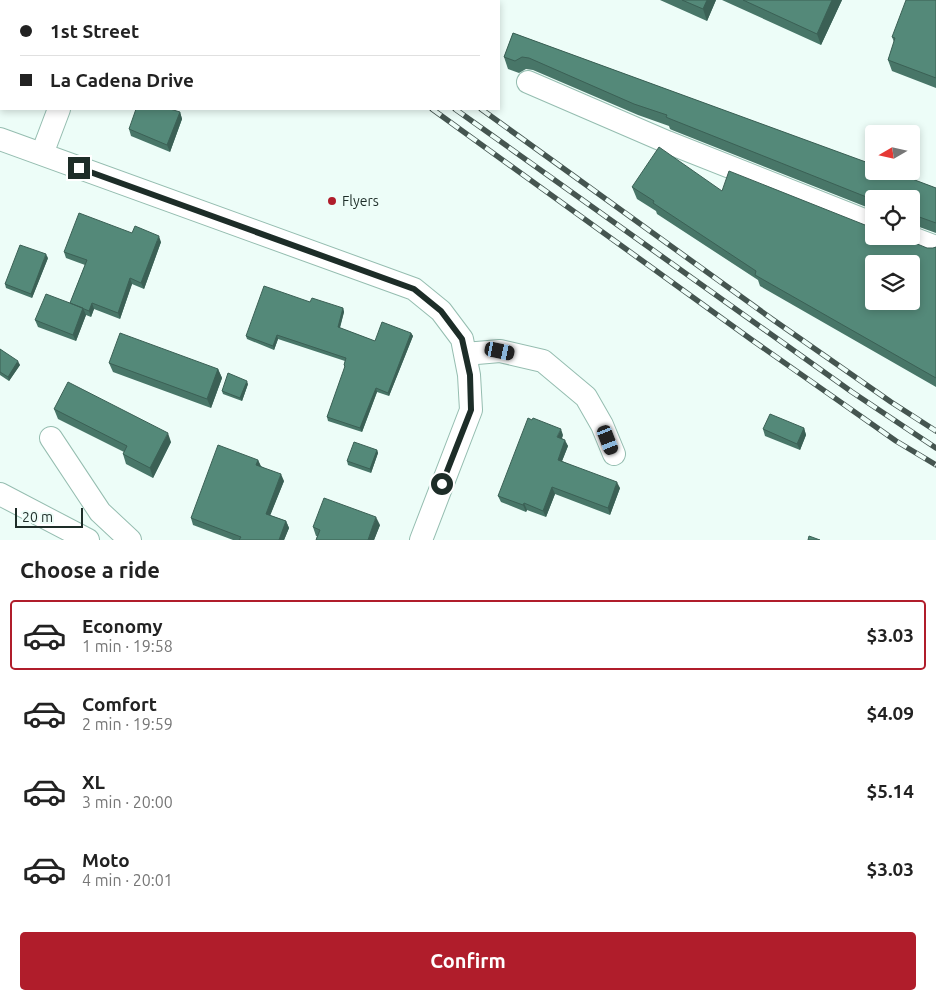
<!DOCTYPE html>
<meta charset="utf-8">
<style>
:root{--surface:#fff;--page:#f6f6f6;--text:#222;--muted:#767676;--line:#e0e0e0;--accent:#b01d2b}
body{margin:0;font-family:Ubuntu,sans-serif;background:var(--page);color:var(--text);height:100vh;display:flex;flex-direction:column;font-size:19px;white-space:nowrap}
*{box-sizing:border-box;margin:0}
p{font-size:16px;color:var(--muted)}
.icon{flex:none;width:28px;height:28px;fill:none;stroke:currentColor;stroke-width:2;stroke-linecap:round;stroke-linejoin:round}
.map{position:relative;height:540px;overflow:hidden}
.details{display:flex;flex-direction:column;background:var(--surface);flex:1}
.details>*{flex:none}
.guide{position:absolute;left:0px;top:0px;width:500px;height:110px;box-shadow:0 2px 8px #0003;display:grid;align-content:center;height:110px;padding:0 20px;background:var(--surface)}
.needle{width:32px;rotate:261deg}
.controls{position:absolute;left:865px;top:125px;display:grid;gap:10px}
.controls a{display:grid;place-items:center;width:55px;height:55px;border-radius:5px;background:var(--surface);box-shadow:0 2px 8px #0003;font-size:25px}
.scale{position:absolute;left:15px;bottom:12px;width:68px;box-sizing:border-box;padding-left:5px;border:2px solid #1d2d28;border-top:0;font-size:14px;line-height:18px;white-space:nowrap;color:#1d2d28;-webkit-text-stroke:4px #edfdf8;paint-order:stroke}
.end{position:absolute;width:22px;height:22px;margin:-11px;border:6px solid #1d2d28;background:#fff;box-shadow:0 0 0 2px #fff}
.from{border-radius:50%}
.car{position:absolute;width:15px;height:30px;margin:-15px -8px;border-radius:6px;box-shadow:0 0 4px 1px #0007;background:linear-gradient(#222 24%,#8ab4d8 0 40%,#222 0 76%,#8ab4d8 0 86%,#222 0)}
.guide b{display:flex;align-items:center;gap:18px;height:48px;font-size:19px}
.guide b+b{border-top:1px solid var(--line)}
.guide i{width:12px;height:12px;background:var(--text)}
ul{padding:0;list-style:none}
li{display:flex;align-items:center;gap:15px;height:70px;margin:0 10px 8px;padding:0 10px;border:2px solid transparent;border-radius:5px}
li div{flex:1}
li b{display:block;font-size:19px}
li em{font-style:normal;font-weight:700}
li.on{border-color:var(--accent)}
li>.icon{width:45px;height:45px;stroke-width:1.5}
h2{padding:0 20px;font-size:22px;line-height:60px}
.button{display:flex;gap:10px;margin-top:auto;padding:10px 20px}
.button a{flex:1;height:58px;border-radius:5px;background:var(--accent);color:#fff;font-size:20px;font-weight:700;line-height:58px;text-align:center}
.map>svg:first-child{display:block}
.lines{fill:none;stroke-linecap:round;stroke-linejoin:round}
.minor-casing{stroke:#95bdb0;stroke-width:24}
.minor{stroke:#fff;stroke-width:22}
.rail-casing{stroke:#455550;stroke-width:5.5}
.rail{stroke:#edfdf8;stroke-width:4;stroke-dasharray:11;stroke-linecap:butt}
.wall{fill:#487668}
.shaded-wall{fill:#3b6055}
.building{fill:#548979;stroke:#3b6055;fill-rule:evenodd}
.route{stroke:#1d2d28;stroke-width:6}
.poi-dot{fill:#b01d2b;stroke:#edfdf8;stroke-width:2}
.labels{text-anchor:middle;stroke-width:4.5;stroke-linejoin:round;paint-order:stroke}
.poi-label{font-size:14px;fill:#1d2d28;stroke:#edfdf8;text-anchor:start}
</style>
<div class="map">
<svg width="936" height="540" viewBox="0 0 936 540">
<rect width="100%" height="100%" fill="#edfdf8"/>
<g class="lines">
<g class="minor-casing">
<path id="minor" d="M99,1v-1
M528,82l139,60 207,82
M0,139l414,150 27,22 21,28 7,36 2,35 -50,130
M42,154l17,-45
M907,236l29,11
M465,354l35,-3 43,10 43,36 16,28 12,29
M51,438l49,74 30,28
M0,494l88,46"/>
</g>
<use href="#minor" class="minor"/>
<g class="rail-casing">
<path id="rail" d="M278,0l2,1
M303,0l1,1
M330,0l2,1
M432,109l320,231 144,101 40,24
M455,109l397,283 84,56
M481,109l291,210 119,83 45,29"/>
</g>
<use href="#rail" class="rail"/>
</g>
<path class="wall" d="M660,0h56l-9,21z
M722,0h120l-21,45z
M936,0v88l-44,-17 -4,-11 6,-18 -2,-5z
M513,33l423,155v45l-25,-9v-25h-37v11l-202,-80 -2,-1 -1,-3 -31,-11 -105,-45 -7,-1 -7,4 -11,-4 -4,-12z
M180,112l2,7 -12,33 -39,-16 -2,-7z
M632,187l90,4 143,34h6l3,11 53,12h6l3,-1v140l-176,-101 -2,-6 -101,-66 -1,-3 -19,-12z
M132,233l29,9 -17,47 -12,-5 -12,35 -26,-10 -3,8 -5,-2 -10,26 -38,-14 -3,-7 35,-17 15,-38 -19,-7 -2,-6z
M48,258l-16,40 -26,-10 -1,-4z
M310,302l33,6 1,4 -4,16 35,13 36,-8 2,3 -24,60 -12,-4 -15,40 -34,-11 -1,-4 18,-49 -1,-3 1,-4 -67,-22 -4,11 -27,-11 -1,-3z
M0,349l20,16 -11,16 -9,-6z
M109,363l109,6 4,9 -11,30 -98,-36z
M248,384l-6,17 -19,-7 -1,-3z
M54,409l117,33 -18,36 -27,-14 -3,-10 1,-2 -66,-33z
M804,428l2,7 -6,15 -35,-14 -2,-7z
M563,435l-1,3 6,8 -6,15 58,27 -10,27 -55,-21 -9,23 -19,-7 -1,2 -25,-10 -3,-6z
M377,450l1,3 -7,20 -23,-8 -1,-4z
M258,460l3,6 23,15 -14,34 16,6 3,7 -5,12h-51l-40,-15 -2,-7z
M380,525l-6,15h-58l1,-4h-1l-3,-9z"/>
<path class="shaded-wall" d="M707,0h9l-9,21 -4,-12z
M832,0h10l-21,45 -4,-11z
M180,112l2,7 -12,33 -3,-7z
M159,236l2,6 -17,47 -3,-6z
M46,254l2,4 -16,40 -1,-4z
M130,278l2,6 -12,35 -2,-6z
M92,303l2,6 -3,8 -2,-6z
M83,308l3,7 -10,26 -3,-6z
M343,308l1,4 -5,18 -1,-3z
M411,333l2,3 -24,60 -1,-3z
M277,335l1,4 -4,11 -1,-4z
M18,361l2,4 -11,16 -1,-4z
M218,369l4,9 -11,30 -4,-9z
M247,381l1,3 -6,17 -2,-3z
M376,388l1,4 -15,40 -2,-4z
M804,428l2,7 -6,15 -3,-6z
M561,429l2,6 -3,8 -3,-6z
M168,433l3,9 -18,36 -3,-10z
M565,440l3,6 -8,20 -2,-6z
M377,450l1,3 -7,20 -1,-4z
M258,460l3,7 -5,-2z
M281,474l3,7 -16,40 -2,-7z
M617,482l3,6 -10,27 -2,-7z
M552,487l3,7 -9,23 -3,-6z
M524,503l3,7 -1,2 -3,-7z
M376,517l4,8 -6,15h-6z
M286,521l3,7 -5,12h-5z"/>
<path class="building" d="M682,0h25l-4,9z
M743,0h89l-15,34z
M906,0h30v78l-48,-18 7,-22 -3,-1z
M513,33l361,132v6h17l45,17v35l-25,-9v-15h-37v1l-206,-82 -2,-1 1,-2 -33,-11 -105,-46 -7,-1 -7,4 -11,-4z
M136,109h34l10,3 -13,33 -38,-16z
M659,147l63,44 7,-20 136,54h6l3,-1v12h24l29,12h6l3,-1v131l-181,-103 1,-4 -103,-68 1,-2 -22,-14zM874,264h37v37h-37z
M79,213l53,20 3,-7 24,10 -18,47 -11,-5 -12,35 -26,-10 -3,8 -19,-8 17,-43 -23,-8z
M20,245l26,9 -15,40 -26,-10z
M264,286l46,16 2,-4 31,10 -5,19 37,14 7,-19 29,11 -23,60 -12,-5 -16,40 -33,-11 18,-51 -1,-1 2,-7 -69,-23 -4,11 -27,-10z
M46,294l37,14 -10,27 -38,-15z
M120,333l98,36 -11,30 -98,-36z
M0,349l18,12 -10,16 -8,-5z
M228,373l19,8 -7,17 -18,-7z
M68,382l100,51 -18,35 -27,-14 4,-8 -73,-37z
M770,414l34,14 -7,16 -34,-15z
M528,418l4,2 1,-2 28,11 -4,8 8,3 -7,20 59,22 -9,26 -56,-21 -9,24 -19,-8 -1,2 -25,-9z
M354,442l23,8 -7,19 -23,-8z
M218,445l40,15 -2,5 25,9 -15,40 20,7 -7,19h-40l2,-3 -50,-19z
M324,498l52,19 -8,23h-52l4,-10 -7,-3z
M809,536l11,4h-12z"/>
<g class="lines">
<path class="route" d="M79,168l335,121 27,22 21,28 8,36 1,35 -29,74"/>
</g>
<circle class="poi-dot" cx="332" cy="201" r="5"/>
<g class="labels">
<g class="poi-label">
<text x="342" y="206">Flyers</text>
</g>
</g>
</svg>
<div class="controls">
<a><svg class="needle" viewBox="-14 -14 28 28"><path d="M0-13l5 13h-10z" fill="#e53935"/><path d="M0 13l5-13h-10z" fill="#767676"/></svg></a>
<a><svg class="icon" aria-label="locate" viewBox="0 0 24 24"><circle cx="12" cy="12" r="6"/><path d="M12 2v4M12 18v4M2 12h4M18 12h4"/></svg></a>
<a><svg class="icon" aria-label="layers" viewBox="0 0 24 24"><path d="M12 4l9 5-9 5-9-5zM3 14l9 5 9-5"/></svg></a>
</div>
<div class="scale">20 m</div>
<i class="end from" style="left:442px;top:484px"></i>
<i class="end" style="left:79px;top:168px"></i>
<i class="car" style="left:500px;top:351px;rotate:102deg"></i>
<i class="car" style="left:608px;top:440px;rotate:159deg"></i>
<div class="guide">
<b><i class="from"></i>1st Street</b>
<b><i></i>La Cadena Drive</b>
</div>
</div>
<section class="details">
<h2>Choose a ride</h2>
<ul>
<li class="on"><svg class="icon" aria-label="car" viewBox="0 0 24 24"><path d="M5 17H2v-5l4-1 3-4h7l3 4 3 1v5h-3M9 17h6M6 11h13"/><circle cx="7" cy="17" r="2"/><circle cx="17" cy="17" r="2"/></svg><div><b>Economy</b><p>1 min · 19:58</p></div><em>$3.03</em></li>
<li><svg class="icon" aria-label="car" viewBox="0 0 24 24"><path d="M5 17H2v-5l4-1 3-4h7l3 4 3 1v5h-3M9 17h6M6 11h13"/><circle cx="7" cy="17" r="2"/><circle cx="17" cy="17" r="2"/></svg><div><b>Comfort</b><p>2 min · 19:59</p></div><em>$4.09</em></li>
<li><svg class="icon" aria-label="car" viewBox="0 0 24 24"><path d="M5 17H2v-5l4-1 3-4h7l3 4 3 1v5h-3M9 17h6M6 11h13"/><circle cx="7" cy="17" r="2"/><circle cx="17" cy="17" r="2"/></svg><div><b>XL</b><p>3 min · 20:00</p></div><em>$5.14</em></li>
<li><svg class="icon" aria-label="car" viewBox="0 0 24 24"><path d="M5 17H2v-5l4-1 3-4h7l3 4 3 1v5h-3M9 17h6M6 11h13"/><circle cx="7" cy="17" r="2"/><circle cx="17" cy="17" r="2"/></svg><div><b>Moto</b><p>4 min · 20:01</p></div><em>$3.03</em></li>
</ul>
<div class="button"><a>Confirm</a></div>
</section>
